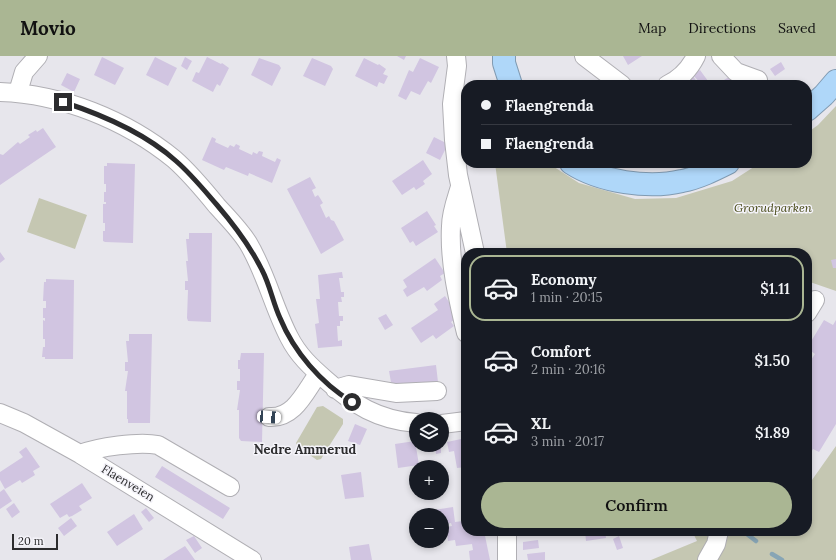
<!DOCTYPE html>
<meta charset="utf-8">
<style>
:root{--surface:#171b24;--page:#20242c;--text:#f1f3f6;--muted:#9ea1a6;--line:#363941;--accent:#aab693}
body{margin:0;font-family:Lora,serif;background:var(--page);color:var(--text);height:100vh;display:flex;flex-direction:column;font-size:15px;white-space:nowrap}
*{box-sizing:border-box;margin:0}
p{font-size:13px;color:var(--muted)}
.icon{flex:none;width:22px;height:22px;fill:none;stroke:currentColor;stroke-width:2;stroke-linecap:round;stroke-linejoin:round}
.map{position:relative;flex:1;overflow:hidden}
.side{position:absolute;left:461px;top:192px;width:351px;height:288px;display:flex;flex-direction:column;background:var(--surface);border-radius:16px;box-shadow:0 2px 6px #0003}
.side>*{flex:none}
.hud{position:absolute;left:461px;top:24px;width:351px;height:88px;border-radius:16px;box-shadow:0 2px 6px #0003;display:grid;align-content:center;height:88px;padding:0 20px;background:var(--surface)}
.buttons{position:absolute;left:409px;top:356px;display:grid;gap:8px}
.buttons a{display:grid;place-items:center;width:40px;height:40px;border-radius:50%;background:var(--surface);box-shadow:0 2px 6px #0003;font-size:20px}
.scale{position:absolute;left:12px;bottom:10px;width:46px;box-sizing:border-box;padding-left:4px;border:2px solid #2c2c2e;border-top:0;font-size:11px;line-height:14px;white-space:nowrap;color:#2c2c2e;-webkit-text-stroke:3px #f4f3f9;paint-order:stroke}
.end{position:absolute;width:18px;height:18px;margin:-9px;border:5px solid #2c2c2e;background:#fff;box-shadow:0 0 0 2px #fff}
.from{border-radius:50%}
.car{position:absolute;width:12px;height:24px;margin:-12px -6px;border-radius:5px;box-shadow:0 0 3px 1px #0007;background:linear-gradient(#fff 24%,#345 0 40%,#fff 0 76%,#345 0 86%,#fff 0)}
.hud b{display:flex;align-items:center;gap:14px;height:38px;font-size:15px}
.hud b+b{border-top:1px solid var(--line)}
.hud i{width:10px;height:10px;background:var(--text)}
ul{padding:7px 0 0;list-style:none}
li{display:flex;align-items:center;gap:12px;height:66px;margin:0 8px 6px;padding:0 12px;border:2px solid transparent;border-radius:16px}
li div{flex:1}
li b{display:block;font-size:15px}
li em{font-style:normal;font-weight:600}
li.selected{border-color:var(--accent)}
li>.icon{width:36px;height:36px;stroke-width:1.5}
.button{display:flex;gap:8px;margin-top:auto;padding:8px 20px}
.button a{flex:1;height:46px;border-radius:24px;background:var(--accent);color:#111;font-size:16px;font-weight:600;line-height:46px;text-align:center}
header{display:flex;align-items:center;gap:24px;box-sizing:border-box;height:56px;padding:0 20px;background:var(--accent);color:#111}
header strong{font-size:19px}
nav{display:flex;gap:22px;margin-inline-start:auto;font-size:14px}
.map>svg:first-child{display:block}
.green{fill:#c5c7b2}
.lines{fill:none;stroke-linecap:round;stroke-linejoin:round}
.stream{stroke:#87a5b5;stroke-width:4.5}
.building{fill:#d1c5e1}
.minor-casing{stroke:#b0afb4;stroke-width:20}
.highway-casing{stroke:#819bb2;stroke-width:24}
.minor{stroke:#fff;stroke-width:18}
.highway{stroke:#afd7f9;stroke-width:22}
.route{stroke:#2c2c2e;stroke-width:5}
.labels{text-anchor:middle;stroke-width:3;stroke-linejoin:round;paint-order:stroke}
.park-label{font-size:12px;font-style:italic;fill:#494b19;stroke:#f4f3f9}
.street-label{font-size:12px;fill:#2c2c2e;stroke:#f4f3f9}
.neighbourhood-label{font-size:13px;font-weight:bold;fill:#2c2c2e;stroke:#f4f3f9}
</style>
<header>
<strong>Movio</strong>
<nav><a>Map</a><a>Directions</a><a>Saved</a></nav>
</header>
<div class="map">
<svg width="836" height="504" viewBox="0 0 836 504">
<rect width="100%" height="100%" fill="#e7e6ec"/>
<path class="green" d="M836,50v185l-29,-10v-28h-300l-12,-90h53l31,20 56,16 41,-1 56,-17 28,-18h47v-30l11,-8z
M39,142l48,17 -12,34 -48,-17z
M323,350l20,13v5l-22,35 -4,1 -19,-13 -2,-4 21,-36z
M836,390v114h-185l46,-19 -5,-10h115v-44z"/>
<g class="lines">
<path class="stream" d="M743,475l13,10
M772,498l10,6"/>
</g>
<path class="building" d="M397,0h9l-2,4z
M623,0h19l-14,9z
M102,1l22,11 -9,17 -21,-10z
M155,1l22,11 -9,18 -22,-11z
M185,1l7,4 -5,9 -6,-4z
M207,1l14,7 1,-1 7,5 -9,18 -3,-2 -4,8 -21,-11 4,-9 3,1z
M259,2l20,7 2,3 -9,18 -21,-11z
M312,2l19,8 2,3 -8,17 -22,-10z
M364,2l14,7 1,-1 7,5 -3,5 5,2 -4,8 -5,-2 -2,5 -22,-11z
M420,2l19,9 -8,16 -3,-2 -8,14 -9,-4 -5,9 -8,-4 11,-26 4,2z
M781,6l4,7 -10,7 -5,-7z
M700,14l8,11 -6,4 -9,-10z
M67,17l13,6 -6,13 -13,-7z
M734,18l7,11h-21l-1,-2z
M693,20l6,9h-9l-3,-4z
M578,25l5,4h-8z
M43,72l13,19 -56,38v-31l3,1 15,-13 2,2 10,-7 -2,-2 8,-5 1,2z
M212,81l4,2 -1,3 13,6 2,-3 4,2 2,-3 4,2 -1,3 13,6 1,-3 4,2 2,-3 4,1 -1,4 13,6 2,-4 4,2 -9,23 -23,-10 -1,3 -22,-9 -2,3 -22,-10z
M434,81l14,7 -8,16 -14,-7z
M423,104l9,14 -9,7 2,3 -9,6 -2,-3 -12,8 -10,-14z
M107,107l28,1 -2,79 -28,-1 -2,-1v-10h2v-8h-2v-19h3v-2h-2v-10h2v-8h-2v-18h3z
M310,121l6,11 -4,2 3,7 3,-2 2,3 3,5 -3,2 6,13 3,-2 2,4 3,1 10,19 -23,14 -34,-65z
M427,155l9,14 -2,1 4,6 -22,14 -3,-5 -3,2 -9,-15z
M189,177h23l-1,89 -23,-1 -1,-3 1,-28h-3v-9h3l-2,-20h2l-2,-22h3z
M0,196l5,7 -5,4z
M435,202l10,15 -5,3 2,4 -15,11 -3,-4 -17,10 -4,-7 4,-3 -4,-7z
M836,203v9h-3l-2,-8z
M342,216l1,6h-4l2,14h3v5h-3l1,5h-4l1,14h4v5h-3v5h-3l1,15 4,-1v6l-24,2 -3,-24 4,-1 -3,-24h4l-2,-24z
M46,223l28,1 -1,79h-28v-2h-3l1,-10h2v-8h-2v-19l2,1v-3h-2v-10h3v-7h-3l1,-19h2z
M445,240l14,21 -8,5 3,4 -18,13 -3,-4 -12,8 -10,-15 27,-18 -4,-6z
M386,258l7,11 -8,5 -7,-12z
M824,264l9,5 3,-5v104l-17,28 -6,-3 -6,10v-93l8,-12 -8,-6z
M129,278h23l-2,89h-22v-4h-1v-28h-2l3,-20h-3v-9h3l-2,-21h3z
M463,295h3v17h-2z
M241,297h23l-2,89 -21,-1 -2,-3v-28h-2l3,-20h-3v-9h3v-12h-2v-9h2z
M436,309l2,17 -46,6 -3,-17z
M355,368l12,5 -7,16 -12,-4z
M466,382v29l-9,1 -3,-17 -5,1 -2,-10z
M415,385l4,24 -21,3 -3,-24z
M432,389h9v8l-5,1 -1,-6h-3z
M26,391l14,20 -7,4 2,4 -13,8 -2,-3 -15,9 -5,-9v-8l23,-15 -4,-5z
M162,410l68,42 -7,11 -68,-42z
M361,416l3,25 -19,2 -4,-24z
M82,427l10,15 -13,8 3,4 -10,6 -3,1 -2,-3 -7,4 -10,-14z
M4,433l8,12 -12,8v-17z
M14,447l6,9 -8,6 -6,-9z
M453,451l2,15 8,-1v4l3,-1v7h18l6,29h-20l-1,-9 4,-1 -1,-6 -16,2 -1,-6 -7,1 -2,-14 6,-1 -1,-3 -9,2v-10h-8v-5z
M146,452l8,10 -5,4 -8,-10z
M134,458l9,15 -26,17 -10,-14z
M71,462l6,8 -13,10 -6,-8z
M585,475h20l1,7 -20,3z
M194,480l8,12 -7,5 -9,-13z
M619,480l4,12 -6,2 -4,-11z
M538,484l1,8 -16,2v-8z
M369,488l3,16h-21l-2,-13z
M185,490l10,14h-32l9,-6z
M545,496v8h-17l-1,-6z"/>
<g class="lines">
<g class="minor-casing">
<path id="minor" d="M456,0l1,10 -5,38 2,36 4,35 17,78
M584,0l38,29
M721,0l15,16 22,8
M667,29c13,-6 22,-15 29,-29
M0,36c62,2 126,28 174,67 16,14 30,31 43,47 11,12 23,24 31,37 18,30 25,63 41,94 9,18 22,30 37,43 28,25 52,40 90,43
M18,36l6,-20 14,-16
M460,131c-4,13 -9,26 -9,39 -2,36 7,73 15,107
M807,257l8,-13
M335,333l14,-4 47,8 41,-2
M0,357l24,10 56,31 172,106
M269,361c25,2 36,-25 49,-43
M442,368l24,-3
M80,398c18,-7 59,-13 78,-9l72,42
M507,504v-29
M707,504l9,-16 3,-13"/>
</g>
<g class="highway-casing">
<path id="highway" d="M504,0v7l7,22
M807,54l17,-15 12,-14
M571,107c29,19 78,26 111,18 16,-3 32,-11 46,-18"/>
</g>
<use href="#minor" class="minor"/>
<use href="#highway" class="highway"/>
</g>
<g class="lines">
<path class="route" d="M63,46c40,13 82,31 113,59 15,13 28,29 41,44 18,21 33,41 45,65 8,15 11,33 18,48 14,34 41,65 72,84"/>
</g>
<g class="labels">
<g class="park-label">
<text x="773" y="156">Grorudparken</text>
</g>
<g class="street-label">
<text transform="translate(128 427) rotate(31)" y="4">Flaenveien</text>
</g>
<g class="neighbourhood-label">
<text x="305" y="398">Nedre Ammerud</text>
</g>
</g>
</svg>
<div class="buttons">
<a><svg class="icon" aria-label="layers" viewBox="0 0 24 24"><path d="M12 4l9 5-9 5-9-5zM3 14l9 5 9-5"/></svg></a>
<a>+</a>
<a>−</a>
</div>
<div class="scale">20 m</div>
<i class="end from" style="left:352px;top:346px"></i>
<i class="end" style="left:63px;top:46px"></i>
<i class="car" style="left:269px;top:361px;rotate:94deg"></i>
<div class="hud">
<b><i class="from"></i>Flaengrenda</b>
<b><i></i>Flaengrenda</b>
</div>
<section class="side">
<ul>
<li class="selected"><svg class="icon" aria-label="car" viewBox="0 0 24 24"><path d="M5 17H2v-5l4-1 3-4h7l3 4 3 1v5h-3M9 17h6M6 11h13"/><circle cx="7" cy="17" r="2"/><circle cx="17" cy="17" r="2"/></svg><div><b>Economy</b><p>1 min · 20:15</p></div><em>$1.11</em></li>
<li><svg class="icon" aria-label="car" viewBox="0 0 24 24"><path d="M5 17H2v-5l4-1 3-4h7l3 4 3 1v5h-3M9 17h6M6 11h13"/><circle cx="7" cy="17" r="2"/><circle cx="17" cy="17" r="2"/></svg><div><b>Comfort</b><p>2 min · 20:16</p></div><em>$1.50</em></li>
<li><svg class="icon" aria-label="car" viewBox="0 0 24 24"><path d="M5 17H2v-5l4-1 3-4h7l3 4 3 1v5h-3M9 17h6M6 11h13"/><circle cx="7" cy="17" r="2"/><circle cx="17" cy="17" r="2"/></svg><div><b>XL</b><p>3 min · 20:17</p></div><em>$1.89</em></li>
</ul>
<div class="button"><a>Confirm</a></div>
</section>
</div>
